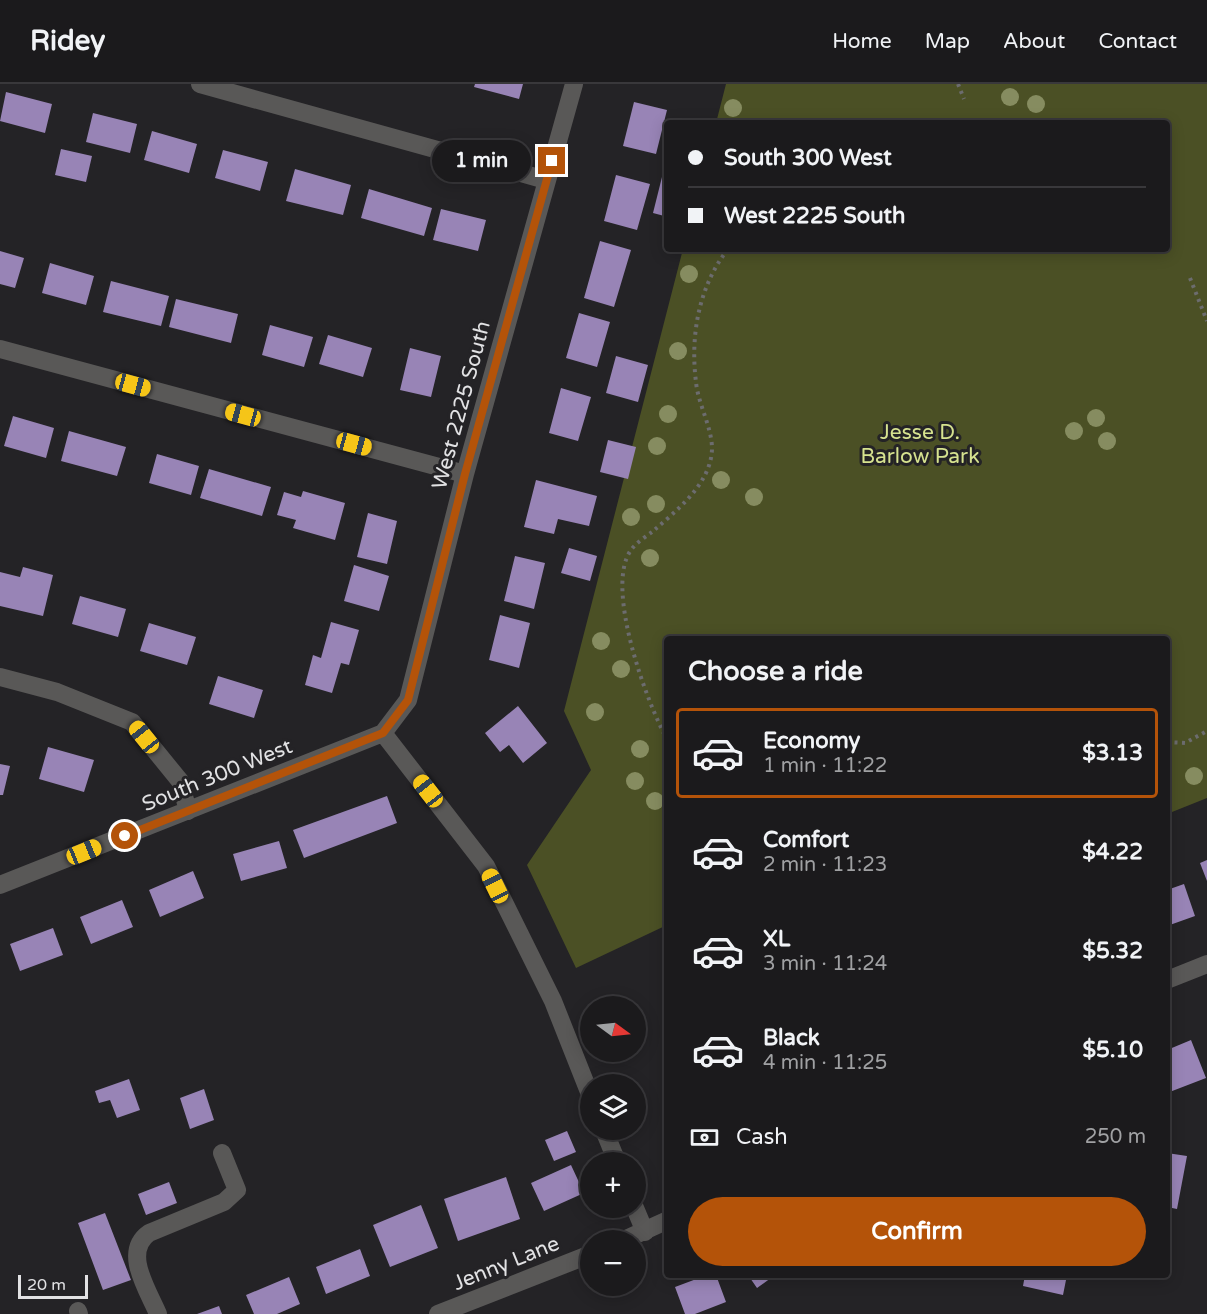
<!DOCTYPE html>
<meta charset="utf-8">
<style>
:root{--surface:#1b1a1c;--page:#242325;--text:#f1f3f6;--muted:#a0a1a3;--line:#39383b;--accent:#b45309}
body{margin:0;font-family:"Varela Round",sans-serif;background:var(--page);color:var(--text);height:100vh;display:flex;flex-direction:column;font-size:22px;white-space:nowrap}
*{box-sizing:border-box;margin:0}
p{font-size:20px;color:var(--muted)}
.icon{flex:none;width:33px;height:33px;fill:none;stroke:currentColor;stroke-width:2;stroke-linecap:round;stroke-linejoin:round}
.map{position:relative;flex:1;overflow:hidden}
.side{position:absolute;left:664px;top:552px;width:506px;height:642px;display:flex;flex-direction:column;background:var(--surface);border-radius:6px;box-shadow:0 3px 15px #0003,0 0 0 2px var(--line)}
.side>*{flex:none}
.hud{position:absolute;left:664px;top:36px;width:506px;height:132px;border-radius:6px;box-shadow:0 3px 15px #0003,0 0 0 2px var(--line);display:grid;align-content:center;height:132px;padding:0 24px;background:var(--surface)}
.needle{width:39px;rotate:105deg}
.fabs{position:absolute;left:580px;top:912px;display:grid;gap:12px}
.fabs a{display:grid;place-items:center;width:66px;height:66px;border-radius:50%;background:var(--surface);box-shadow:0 3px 15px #0003,0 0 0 2px var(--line);font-size:30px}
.scale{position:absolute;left:18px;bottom:15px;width:70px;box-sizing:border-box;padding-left:6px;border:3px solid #e2e2e4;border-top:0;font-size:16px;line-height:21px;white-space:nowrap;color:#e2e2e4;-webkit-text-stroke:4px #242326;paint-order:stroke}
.end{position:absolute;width:27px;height:27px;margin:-14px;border:8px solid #b45309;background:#fff;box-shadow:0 0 0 3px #fff}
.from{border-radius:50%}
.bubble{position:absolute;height:42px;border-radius:21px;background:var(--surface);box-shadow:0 3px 15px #0003,0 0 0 2px var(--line);font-size:20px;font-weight:800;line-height:42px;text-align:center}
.car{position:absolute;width:18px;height:36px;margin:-18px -9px;border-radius:8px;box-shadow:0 0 4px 2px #0007;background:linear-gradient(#f5c518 24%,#345 0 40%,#f5c518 0 76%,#345 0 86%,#f5c518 0)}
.hud b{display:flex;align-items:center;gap:21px;height:57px;font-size:22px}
.hud b+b{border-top:2px solid var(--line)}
.hud i{width:15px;height:15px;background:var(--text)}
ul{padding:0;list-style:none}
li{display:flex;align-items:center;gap:18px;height:90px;margin:0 12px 9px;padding:0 12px;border:3px solid transparent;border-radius:6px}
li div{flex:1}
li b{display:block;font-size:22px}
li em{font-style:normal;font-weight:800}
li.selected{border-color:var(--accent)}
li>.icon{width:54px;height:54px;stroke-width:1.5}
h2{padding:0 24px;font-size:27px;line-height:72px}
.pay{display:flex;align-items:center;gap:15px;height:66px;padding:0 24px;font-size:22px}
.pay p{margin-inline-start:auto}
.button{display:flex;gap:12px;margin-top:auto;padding:12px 24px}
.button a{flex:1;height:69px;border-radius:36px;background:var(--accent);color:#fff;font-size:24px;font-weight:800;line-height:69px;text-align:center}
header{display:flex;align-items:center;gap:36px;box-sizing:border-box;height:84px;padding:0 30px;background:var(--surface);border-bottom:2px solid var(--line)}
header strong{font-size:28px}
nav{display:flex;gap:33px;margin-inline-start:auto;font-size:21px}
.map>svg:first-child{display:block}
.green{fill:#4b5025}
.building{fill:#9884b6}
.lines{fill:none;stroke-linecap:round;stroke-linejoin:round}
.path{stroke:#6c6c6e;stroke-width:4;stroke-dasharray:3 4.5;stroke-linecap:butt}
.minor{stroke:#595857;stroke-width:18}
.tree{fill:#868c60}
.route{stroke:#b45309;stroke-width:8}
.labels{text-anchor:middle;stroke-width:6;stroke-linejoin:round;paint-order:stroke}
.street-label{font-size:21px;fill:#e2e2e4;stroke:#242326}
.park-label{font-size:21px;fill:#d6e28f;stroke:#242326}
</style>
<header>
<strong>Ridey</strong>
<nav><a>Home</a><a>Map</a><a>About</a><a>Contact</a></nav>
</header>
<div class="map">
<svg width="1207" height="1230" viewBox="0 0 1207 1230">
<rect width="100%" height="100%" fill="#242326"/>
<path class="green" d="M726,0h481v714l-40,16v-175h-499l-1,286 -91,43 -49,-103 64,-95 -27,-59 119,-462h484v-126h-451z"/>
<path class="building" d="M475,0h48l-4,15 -45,-12z
M6,8l46,12 -7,29 -45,-12z
M634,18l33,8 -11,44 -33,-8z
M93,29l44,11 -7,29 -44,-11z
M152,47l45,13 -8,29 -45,-13z
M61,65l31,7 -6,26 -31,-7z
M223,66l45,12 -8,29 -45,-13z
M295,85l56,16 -8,30 -57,-14z
M664,85l4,1v47l-15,-4z
M616,91l34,9 -13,46 -33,-9z
M369,105l63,19 -8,28 -63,-18z
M441,125l45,11 -8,31 -45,-11z
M600,157l31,9 -17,57 -30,-9z
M0,167l24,7 -9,30 -15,-4z
M50,179l44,13 -8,29 -44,-12z
M111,197l58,15 -8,30 -58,-14z
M176,215l62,15 -7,29 -62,-16z
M579,229l31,9 -13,45 -31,-9z
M270,241l43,12 -9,30 -42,-12z
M328,251l44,13 -9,29 -44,-13z
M410,264l31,8 -10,41 -31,-7z
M616,272l32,9 -10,37 -32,-9z
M561,304l30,9 -13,44 -29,-8z
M13,332l41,12 -8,30 -42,-12z
M69,347l57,16 -9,29 -56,-15z
M608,356l28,7 -8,32 -28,-7z
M157,370l42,12 -8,29 -42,-12z
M209,385l62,18 -9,29 -62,-18z
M536,396l61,16 -8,30 -31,-7 -4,15 -30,-7z
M303,407l42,12 -10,37 -42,-12 3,-8 -19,-5 7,-23 17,5z
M368,429l29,8 -10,43 -30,-7z
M569,464l28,8 -7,25 -29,-8z
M515,472l30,7 -11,46 -30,-8z
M354,481l35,11 -10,35 -35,-10z
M23,483l30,8 -10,41 -43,-10v-34l20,5z
M80,512l46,13 -8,28 -46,-13z
M500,531l30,8 -11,45 -30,-8z
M331,538l28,8 -10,35 -8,-2 -9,30 -27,-8 8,-30 8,3z
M149,539l47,14 -9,28 -47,-14z
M218,592l45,14 -9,28 -45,-14z
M518,622l29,37 -24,20 -14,-18 -9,7 -15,-19z
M48,663l46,13 -10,32 -45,-13z
M0,680l10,2 -7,29h-3z
M387,712l10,27 -93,35 -11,-28z
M279,757l8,27 -46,13 -8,-27z
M1207,776v21l-7,-18z
M193,787l11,27 -44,19 -11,-27z
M1184,800l11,32 -28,10v-36z
M122,816l11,27 -42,17 -11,-27z
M53,844l10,27 -43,16 -10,-27z
M1191,956l15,38 -39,15v-32l3,-1 -3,-10z
M129,995l11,31 -23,8 -7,-18 -11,3 -4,-12z
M204,1005l10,31 -24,9 -10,-31z
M567,1047l9,21 -22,9 -9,-21z
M1167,1069l20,3 -10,53 -10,-2z
M571,1081l13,28 -40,18 -13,-28z
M506,1093l14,42 -62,22 -14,-42z
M169,1098l8,21 -31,12 -8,-21z
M421,1121l17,43 -48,19 -17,-42z
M105,1129l26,67 -28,10 -25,-67z
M360,1165l10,27 -44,18 -10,-27z
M707,1191h9l10,27 -31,12h-10l-10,-27z
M748,1191h27l-18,13z
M1025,1191h42l-4,20 -40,-9z
M289,1193l11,27 -23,10h-23l-8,-19z
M219,1222l3,8h-25z"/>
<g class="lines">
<path class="path" d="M958,0l6,15
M1190,194l17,43
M668,657c-21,-37 -64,-154 -37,-191 5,-7 14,-13 21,-18 24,-21 59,-48 60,-83 0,-22 -14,-45 -16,-67 -6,-47 3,-96 32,-133
M1167,658l18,1 22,-12"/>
<path class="minor" d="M200,0l346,96
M0,265l465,125
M0,593l57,15 75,30 48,59 8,30
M383,649l25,-33 57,-226 109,-390
M383,649l103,133 67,135 38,96
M0,801l383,-152
M1167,896l40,-16
M604,1046l13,32
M635,1124l10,24
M624,1156l44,-20
M78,1227l1,3
M158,1230c-10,-24 -36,-62 -9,-81l75,-31 13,-12 -15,-37
M438,1230l153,-60"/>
</g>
<g class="tree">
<circle cx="1010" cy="13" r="9"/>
<circle cx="1036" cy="20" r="9"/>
<circle cx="733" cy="24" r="9"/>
<circle cx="689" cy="190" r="9"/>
<circle cx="678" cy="267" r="9"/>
<circle cx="668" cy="330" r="9"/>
<circle cx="1096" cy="334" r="9"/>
<circle cx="1074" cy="347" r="9"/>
<circle cx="1107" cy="357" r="9"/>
<circle cx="657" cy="362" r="9"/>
<circle cx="721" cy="396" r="9"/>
<circle cx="754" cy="413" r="9"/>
<circle cx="656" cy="420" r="9"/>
<circle cx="631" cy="433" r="9"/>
<circle cx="650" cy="474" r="9"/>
<circle cx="601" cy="557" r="9"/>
<circle cx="621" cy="585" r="9"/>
<circle cx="595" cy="628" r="9"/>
<circle cx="640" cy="665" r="9"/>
<circle cx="1194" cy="692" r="9"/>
<circle cx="635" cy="697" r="9"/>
<circle cx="655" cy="717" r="9"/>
</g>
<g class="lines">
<path class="route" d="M125,752l258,-103 25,-33 57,-226 87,-313"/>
</g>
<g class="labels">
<g class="street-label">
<text transform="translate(461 321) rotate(-75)" y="7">West 2225 South</text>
<text transform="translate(217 691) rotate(-22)" y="7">South 300 West</text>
<text transform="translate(506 1179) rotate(-22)" y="7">Jenny Lane</text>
</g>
<g class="park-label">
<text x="920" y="355">Jesse D.<tspan x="920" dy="24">Barlow Park</tspan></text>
</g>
</g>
</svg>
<div class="fabs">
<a><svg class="needle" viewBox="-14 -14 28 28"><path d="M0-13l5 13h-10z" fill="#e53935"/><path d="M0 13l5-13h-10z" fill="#a0a1a3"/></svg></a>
<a><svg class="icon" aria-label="layers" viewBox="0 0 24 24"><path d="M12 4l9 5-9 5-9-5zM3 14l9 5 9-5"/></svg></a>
<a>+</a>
<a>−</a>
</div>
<div class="scale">20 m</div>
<i class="end from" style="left:125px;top:752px"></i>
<i class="end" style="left:552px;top:77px"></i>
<div class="bubble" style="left:432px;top:56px;width:99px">1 min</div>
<i class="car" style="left:133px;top:301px;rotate:105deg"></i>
<i class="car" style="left:243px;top:331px;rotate:285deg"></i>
<i class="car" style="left:354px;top:360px;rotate:105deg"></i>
<i class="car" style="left:144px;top:653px;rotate:321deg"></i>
<i class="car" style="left:428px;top:707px;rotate:322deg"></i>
<i class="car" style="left:84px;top:768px;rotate:68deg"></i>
<i class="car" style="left:495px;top:802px;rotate:334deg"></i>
<div class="hud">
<b><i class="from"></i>South 300 West</b>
<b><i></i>West 2225 South</b>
</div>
<section class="side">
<h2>Choose a ride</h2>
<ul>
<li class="selected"><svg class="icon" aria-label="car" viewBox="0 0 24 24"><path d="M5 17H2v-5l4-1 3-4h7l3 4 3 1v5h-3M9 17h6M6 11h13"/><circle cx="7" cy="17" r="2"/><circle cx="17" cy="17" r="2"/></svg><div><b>Economy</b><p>1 min · 11:22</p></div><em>$3.13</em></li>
<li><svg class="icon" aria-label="car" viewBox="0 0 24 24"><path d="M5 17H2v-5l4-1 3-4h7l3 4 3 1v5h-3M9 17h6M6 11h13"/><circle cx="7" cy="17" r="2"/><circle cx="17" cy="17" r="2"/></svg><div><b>Comfort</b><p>2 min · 11:23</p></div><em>$4.22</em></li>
<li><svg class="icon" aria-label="car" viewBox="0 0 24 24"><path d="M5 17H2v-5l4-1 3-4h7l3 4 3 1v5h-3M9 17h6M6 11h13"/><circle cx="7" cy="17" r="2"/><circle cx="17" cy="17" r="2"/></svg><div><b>XL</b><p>3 min · 11:24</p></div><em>$5.32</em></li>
<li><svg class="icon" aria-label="car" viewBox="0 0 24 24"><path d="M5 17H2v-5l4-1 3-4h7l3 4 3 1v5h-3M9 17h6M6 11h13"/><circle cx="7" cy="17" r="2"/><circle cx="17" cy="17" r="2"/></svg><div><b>Black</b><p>4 min · 11:25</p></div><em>$5.10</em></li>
</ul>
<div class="pay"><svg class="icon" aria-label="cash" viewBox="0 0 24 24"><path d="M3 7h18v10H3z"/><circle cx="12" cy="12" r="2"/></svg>Cash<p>250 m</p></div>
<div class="button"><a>Confirm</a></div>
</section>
</div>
